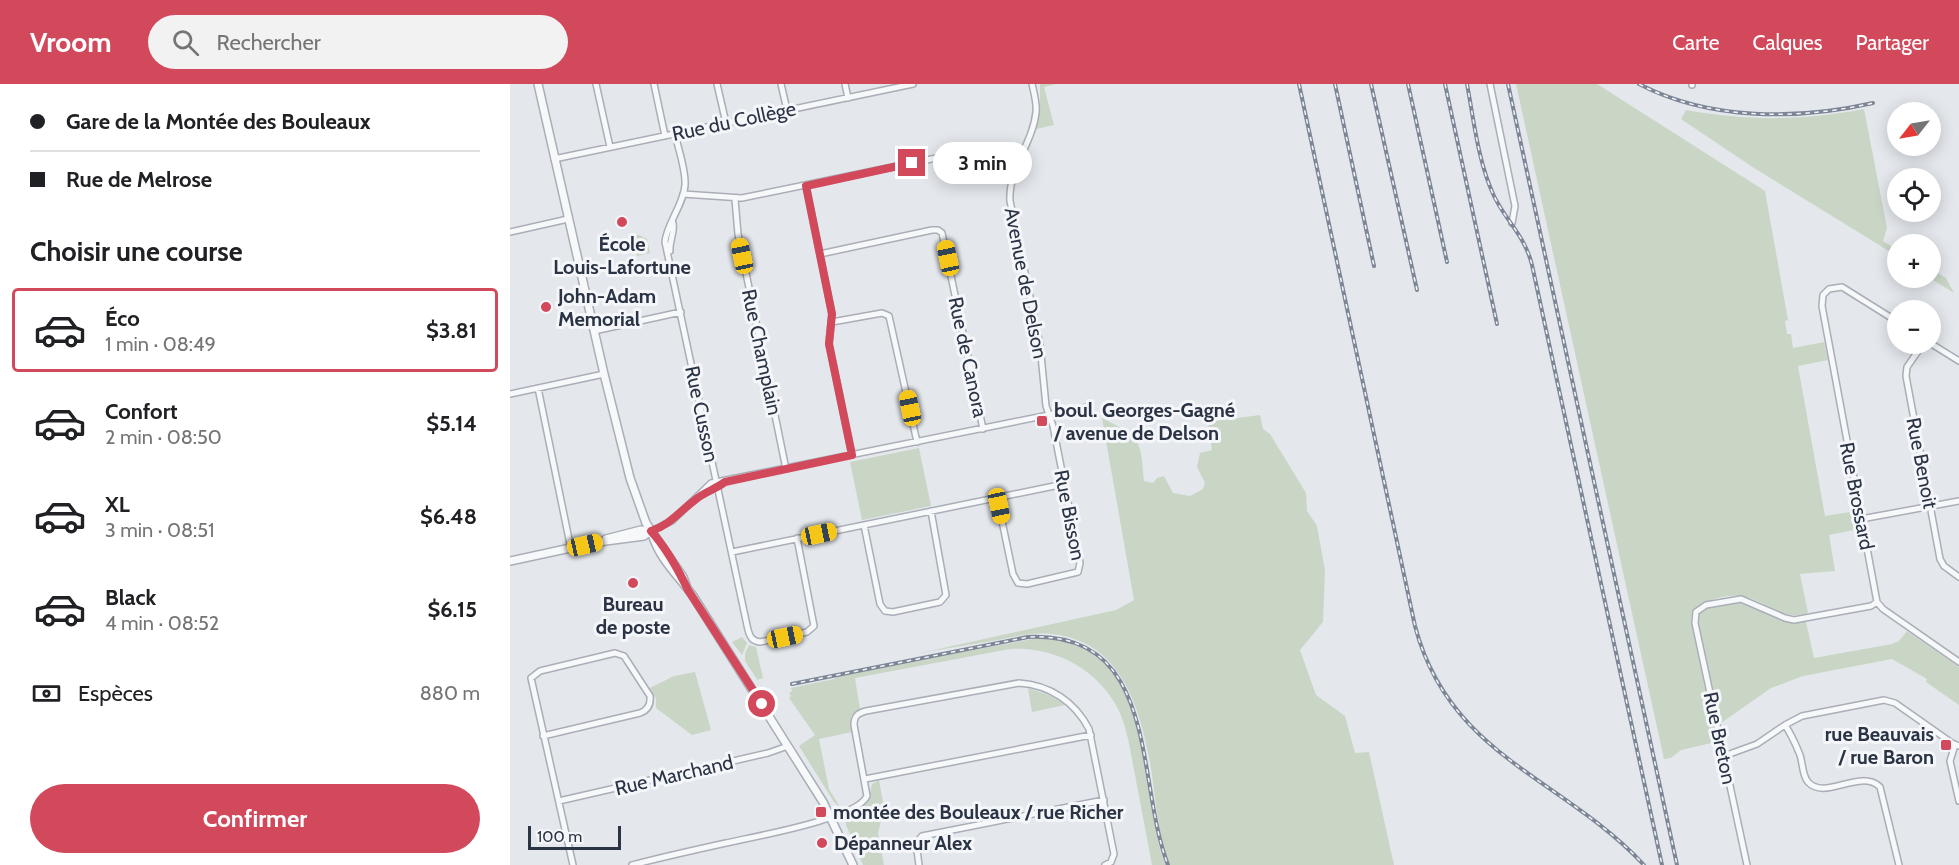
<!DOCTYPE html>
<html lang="fr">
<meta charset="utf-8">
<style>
:root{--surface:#fff;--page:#f2f2f2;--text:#202124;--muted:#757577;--line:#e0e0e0;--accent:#d1495b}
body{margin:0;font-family:Cabin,sans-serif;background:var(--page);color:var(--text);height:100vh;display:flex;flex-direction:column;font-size:22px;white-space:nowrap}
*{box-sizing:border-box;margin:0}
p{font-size:20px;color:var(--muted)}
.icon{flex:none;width:33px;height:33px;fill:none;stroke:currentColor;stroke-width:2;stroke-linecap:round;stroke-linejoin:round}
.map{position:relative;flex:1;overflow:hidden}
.drawer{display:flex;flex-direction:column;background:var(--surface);width:510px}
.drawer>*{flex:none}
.hud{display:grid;align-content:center;height:132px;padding:0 30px;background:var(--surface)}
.needle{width:39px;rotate:239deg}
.tools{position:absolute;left:1377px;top:18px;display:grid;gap:12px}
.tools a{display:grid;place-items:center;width:54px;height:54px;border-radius:50%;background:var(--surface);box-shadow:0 3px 15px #0003;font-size:30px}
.scale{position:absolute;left:18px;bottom:15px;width:93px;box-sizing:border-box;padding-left:6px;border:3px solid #2b3445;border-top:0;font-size:16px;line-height:21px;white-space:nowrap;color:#2b3445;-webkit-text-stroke:4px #f4f6f9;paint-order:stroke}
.end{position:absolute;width:27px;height:27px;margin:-14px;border:8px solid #d1495b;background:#fff;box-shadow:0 0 0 3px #fff}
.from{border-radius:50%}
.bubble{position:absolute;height:42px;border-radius:21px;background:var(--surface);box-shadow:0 3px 15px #0003;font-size:20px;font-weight:700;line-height:42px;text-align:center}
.car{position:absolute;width:18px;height:36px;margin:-18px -9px;border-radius:8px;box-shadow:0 0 4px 2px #0007;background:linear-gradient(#f5c518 24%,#345 0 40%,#f5c518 0 76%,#345 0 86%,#f5c518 0)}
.hud b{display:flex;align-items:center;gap:21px;height:57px;font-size:22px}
.hud b+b{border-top:2px solid var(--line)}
.hud i{width:15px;height:15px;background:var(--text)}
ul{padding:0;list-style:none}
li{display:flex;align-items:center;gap:18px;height:84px;margin:0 12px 9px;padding:0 18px;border:3px solid transparent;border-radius:6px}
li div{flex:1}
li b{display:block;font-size:22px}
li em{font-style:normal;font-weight:700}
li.active{border-color:var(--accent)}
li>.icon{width:54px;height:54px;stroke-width:1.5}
h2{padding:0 30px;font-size:27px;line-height:72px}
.pay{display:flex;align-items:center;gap:15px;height:66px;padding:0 30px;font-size:22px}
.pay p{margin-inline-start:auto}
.primary-button{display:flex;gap:12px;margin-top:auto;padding:12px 30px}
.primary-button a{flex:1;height:69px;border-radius:36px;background:var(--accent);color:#fff;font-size:24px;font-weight:700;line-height:69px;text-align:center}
header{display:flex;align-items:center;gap:36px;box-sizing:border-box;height:84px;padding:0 30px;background:var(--accent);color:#fff}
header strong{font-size:28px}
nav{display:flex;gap:33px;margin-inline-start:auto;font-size:21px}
.search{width:420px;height:54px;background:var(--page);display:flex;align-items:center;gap:15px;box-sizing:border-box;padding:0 21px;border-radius:33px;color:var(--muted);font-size:22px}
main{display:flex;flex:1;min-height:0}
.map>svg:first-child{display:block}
.green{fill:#c9d6c5}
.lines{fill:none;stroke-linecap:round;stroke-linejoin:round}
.minor-casing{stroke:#a9aeb7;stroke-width:8}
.tertiary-casing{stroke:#a9aeb7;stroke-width:10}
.minor{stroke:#f7f8fa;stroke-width:5}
.tertiary{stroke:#f7f8fa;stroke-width:7}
.rail-casing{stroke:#7d8696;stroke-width:4}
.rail{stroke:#f4f6f9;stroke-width:1.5;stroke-dasharray:4.5;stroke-linecap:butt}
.route{stroke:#d1495b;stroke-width:8}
.poi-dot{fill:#d1495b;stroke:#f4f6f9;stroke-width:2}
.labels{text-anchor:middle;stroke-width:6;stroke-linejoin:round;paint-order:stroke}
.street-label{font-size:20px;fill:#2b3445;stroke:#f4f6f9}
.poi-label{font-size:20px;font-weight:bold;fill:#2b3445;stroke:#f4f6f9;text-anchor:start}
</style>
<header>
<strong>Vroom</strong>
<div class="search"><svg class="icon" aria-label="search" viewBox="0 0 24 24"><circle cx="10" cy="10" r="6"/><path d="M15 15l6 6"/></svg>Rechercher</div>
<nav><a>Carte</a><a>Calques</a><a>Partager</a></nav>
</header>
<main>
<section class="drawer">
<div class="hud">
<b><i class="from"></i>Gare de la Montée des Bouleaux</b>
<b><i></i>Rue de Melrose</b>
</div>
<h2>Choisir une course</h2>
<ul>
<li class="active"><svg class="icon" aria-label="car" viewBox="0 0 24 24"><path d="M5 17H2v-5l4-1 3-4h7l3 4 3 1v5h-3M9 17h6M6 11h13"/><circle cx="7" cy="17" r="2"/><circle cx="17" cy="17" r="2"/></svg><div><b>Éco</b><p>1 min · 08:49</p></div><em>$3.81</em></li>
<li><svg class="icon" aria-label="car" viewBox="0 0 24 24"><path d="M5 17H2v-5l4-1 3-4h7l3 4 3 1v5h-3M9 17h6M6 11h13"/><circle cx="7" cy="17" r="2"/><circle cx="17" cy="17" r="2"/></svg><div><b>Confort</b><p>2 min · 08:50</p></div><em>$5.14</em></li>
<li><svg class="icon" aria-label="car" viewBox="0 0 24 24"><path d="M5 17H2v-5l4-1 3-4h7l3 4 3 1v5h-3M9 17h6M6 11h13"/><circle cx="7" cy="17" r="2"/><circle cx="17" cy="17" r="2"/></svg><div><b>XL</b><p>3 min · 08:51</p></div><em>$6.48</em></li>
<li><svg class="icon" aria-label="car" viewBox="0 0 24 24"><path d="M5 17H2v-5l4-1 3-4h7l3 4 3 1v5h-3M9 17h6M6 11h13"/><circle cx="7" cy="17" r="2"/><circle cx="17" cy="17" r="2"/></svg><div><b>Black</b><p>4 min · 08:52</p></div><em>$6.15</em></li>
</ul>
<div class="pay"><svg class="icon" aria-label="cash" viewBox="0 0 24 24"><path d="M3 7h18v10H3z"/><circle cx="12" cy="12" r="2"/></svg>Espèces<p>880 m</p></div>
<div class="primary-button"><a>Confirmer</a></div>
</section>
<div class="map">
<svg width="1449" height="781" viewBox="0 0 1449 781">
<rect width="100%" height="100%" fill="#e4e7ec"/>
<path class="green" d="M530,0h16l-12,3 10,38 -18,4c5,-16 4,-29 4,-45z
M1006,0h81l168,107 23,129 -3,1 2,13h4l2,14 31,-6 4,18 -30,6 27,150 31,-5 3,18 -30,6 6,36 -35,3 8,39c-30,9 -41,-14 -67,-17 -16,-2 -49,5 -50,24l25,122 -35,8 -10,8 -7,1z
M1354,25l23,119 -4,13 14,9v6l-146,-90 -70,-47 5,-9c62,11 116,11 178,-1z
M129,151l8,4 3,14 -13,3 -5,-20z
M1421,185l15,9 8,15 -24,-15z
M750,331l3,14 7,5 36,59 1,18 10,15 8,45 -2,51 -23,28 16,45 29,21 10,37 14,-1 25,113h-224c-14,-34 -14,-72 -21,-108 -11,-56 -31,-116 -97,-123 -19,-2 -40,3 -59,7 -26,4 -52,8 -77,13l200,-44 18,-10 -32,-182c38,19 39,21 42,63l9,2 4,-5 7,-2 9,17 17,3 13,-7 2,-6 -8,-16 3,-14 12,-3 -4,-28z
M409,364l12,58 -69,14 -12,-58z
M1228,518l48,20h20l8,36 78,-14 7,-3 8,-10 52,36v38l-33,-23 1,-3 -35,-20 -89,17 -32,12 -50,35 -24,-103 1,-5 6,-6z
M232,553l5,6 -5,12 -10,-13z
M528,554c97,3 102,100 115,173 3,19 5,37 13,54h-14c-6,-32 -12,-64 -18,-95 -4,-21 -7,-44 -17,-63 -21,-39 -64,-61 -107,-58l-155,29 5,31 -9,7 1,16 -33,7 10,50 11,18 -6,-5 -35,-56 16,-11 -26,-37 2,-2 -2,-3 3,-2 -1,-3 43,-9 7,-5z
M239,561l7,2 7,31 -6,2 5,7 -17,-26v-8z
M185,588l16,58 -19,5 -36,-27v-9l-6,-11 24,-12z
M518,604l24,8 13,9 -33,7z
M369,696l5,28 -6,25 6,32h-21l-17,-40 -1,-9 23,-14 4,-18z"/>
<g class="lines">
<g class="minor-casing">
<path id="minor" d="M86,0l14,63
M144,0l11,52
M207,0l9,39
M271,0l6,26
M335,0l3,14
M980,0l25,122 -3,17
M1182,0v1
M165,50c3,14 11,36 10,51 -1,19 -19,40 -20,57l83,388c2,7 4,11 12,12l47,-10 7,-6 -17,-88
M44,75l359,-75
M296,102l26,128 -3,30 23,111
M173,110l59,4 238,-49 39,11
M225,115l3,35 48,235
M0,148l58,-13
M160,167c-1,-10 5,-18 3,-28
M310,170l112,-24h6l4,3 41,196
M322,238l50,-9 7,3 28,126
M1388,238l-56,-35 -13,2 -6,6 -1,11 55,296 6,7 76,53
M84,247l87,-19
M1420,259l29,18
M1413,260l-16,23 -1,9 34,183 4,7 15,11
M28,304l33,161
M0,310l94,-20
M188,413l21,-11
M487,413l16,77 5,9 9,1 51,-12 2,-9 -27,-137 -7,-20 -6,-61 -30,-144c-2,-32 23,-58 26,-89 1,-9 -2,-19 -4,-28
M1351,435l98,-18
M354,441l16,79 5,7 8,1 47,-10 6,-7 -15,-84
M141,447l21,-10 39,-38 377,-76
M222,468l332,-68
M1275,641c6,9 11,20 15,30 3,9 2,20 8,27 17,19 52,-14 72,5l19,78
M33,652l97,-23c8,-3 11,-9 10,-17l-26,-40 -9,-3 -75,18 -9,7 42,187
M1445,661l-5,16 9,40
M1214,672l33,-12 28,-19 17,-9 82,-16 11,3 57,40 7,3
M355,695l226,-44
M49,717l209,-48 20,-7
M122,781c31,-8 62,-15 94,-22 26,-6 131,-24 141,-47l-13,-71c0,-9 4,-12 12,-14l153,-28c31,2 56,19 70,46l25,125 -3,8 -6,3
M409,781l-3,-22 6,-7 182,-36
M1237,781l-52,-242 1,-11 10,-7 35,-6 44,19 9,2 77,-14 6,-4"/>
</g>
<g class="tertiary-casing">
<path id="tertiary" d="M28,0l66,290 26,104 16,45 37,54 4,11
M142,450c8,26 26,41 41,62l130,206 30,63
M96,455l35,-9 10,1
M0,477l88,-19 46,-6 7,-5"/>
</g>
<use href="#minor" class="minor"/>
<use href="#tertiary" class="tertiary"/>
<g class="rail-casing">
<path id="rail" d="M789,0l116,542c34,130 148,152 229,239
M825,0l39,182
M861,0l46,206
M898,0l39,178
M935,0l52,240
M957,0c7,37 11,78 27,112 12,25 31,40 38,69l130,600
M998,0l169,781
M1129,0c71,37 159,36 234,19
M282,600l236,-47c133,-6 107,144 140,228"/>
</g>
<use href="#rail" class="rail"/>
</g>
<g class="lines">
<path class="route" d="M252,620l-74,-114c-10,-21 -21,-41 -37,-59 19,-6 29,-20 44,-31 9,-8 21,-11 30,-18l127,-27 -23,-111 3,-30 -26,-128 106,-23"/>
</g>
<g class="poi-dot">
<circle cx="112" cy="138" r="6"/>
<circle cx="36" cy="223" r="6"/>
<rect x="526" y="331" width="12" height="12" rx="3"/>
<circle cx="123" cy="499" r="6"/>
<rect x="1430" y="655" width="12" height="12" rx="3"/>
<rect x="305" y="722" width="12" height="12" rx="3"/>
<circle cx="312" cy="759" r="6"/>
</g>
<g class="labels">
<g class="street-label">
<text transform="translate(224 37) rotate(-12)" y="7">Rue du Collège</text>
<text transform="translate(516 199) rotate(79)" y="7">Avenue de Delson</text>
<text transform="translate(252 268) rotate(78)" y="7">Rue Champlain</text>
<text transform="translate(458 273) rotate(78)" y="7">Rue de Canora</text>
<text transform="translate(192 330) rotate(78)" y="7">Rue Cusson</text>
<text transform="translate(1412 379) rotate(79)" y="7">Rue Benoit</text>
<text transform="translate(1347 412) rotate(79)" y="7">Rue Brossard</text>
<text transform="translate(560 431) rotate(79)" y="7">Rue Bisson</text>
<text transform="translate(1210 654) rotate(78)" y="7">Rue Breton</text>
<text transform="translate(164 691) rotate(-13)" y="7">Rue Marchand</text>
</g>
<g class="poi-label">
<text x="112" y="167" text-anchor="middle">École<tspan x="112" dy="23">Louis-Lafortune</tspan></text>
<text x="48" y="219">John-Adam<tspan x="48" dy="23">Memorial</tspan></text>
<text x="544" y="333">boul. Georges-Gagné<tspan x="544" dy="23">/ avenue de Delson</tspan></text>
<text x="123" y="527" text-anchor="middle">Bureau<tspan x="123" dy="23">de poste</tspan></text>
<text x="1424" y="657" text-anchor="end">rue Beauvais<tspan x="1424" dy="23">/ rue Baron</tspan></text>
<text x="323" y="735">montée des Bouleaux / rue Richer</text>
<text x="324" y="766">Dépanneur Alex</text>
</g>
</g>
</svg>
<div class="tools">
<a><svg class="needle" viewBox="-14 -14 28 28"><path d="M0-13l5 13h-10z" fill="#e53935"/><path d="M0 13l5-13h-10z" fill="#757577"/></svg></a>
<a><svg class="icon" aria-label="locate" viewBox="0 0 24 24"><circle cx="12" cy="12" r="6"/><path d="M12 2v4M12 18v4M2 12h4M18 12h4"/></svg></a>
<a>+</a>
<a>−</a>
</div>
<div class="scale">100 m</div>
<i class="end from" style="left:252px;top:620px"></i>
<i class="end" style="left:402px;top:79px"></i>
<div class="bubble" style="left:423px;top:58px;width:99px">3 min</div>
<i class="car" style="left:232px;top:172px;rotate:348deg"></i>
<i class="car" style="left:438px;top:174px;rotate:348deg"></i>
<i class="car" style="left:400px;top:324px;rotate:348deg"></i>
<i class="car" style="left:489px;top:422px;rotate:168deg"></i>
<i class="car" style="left:309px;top:450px;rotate:78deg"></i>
<i class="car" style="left:75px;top:461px;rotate:77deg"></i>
<i class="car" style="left:275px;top:553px;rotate:78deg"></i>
</div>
</main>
